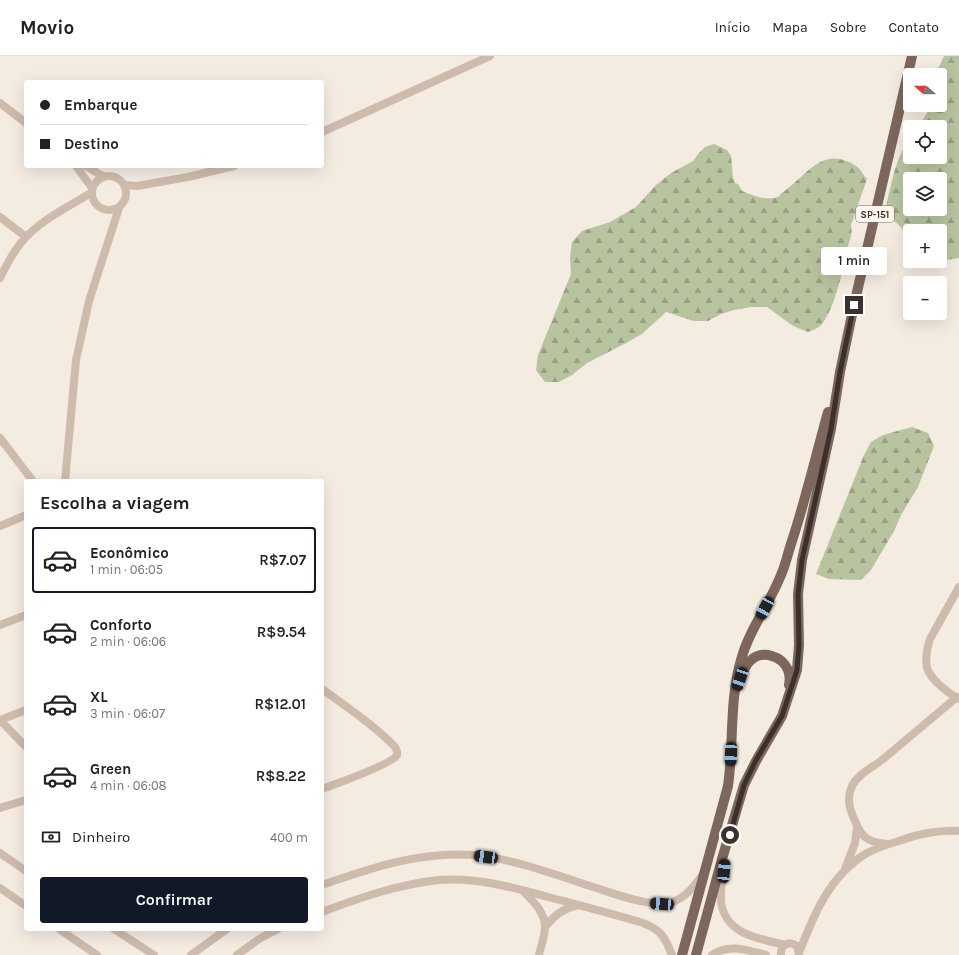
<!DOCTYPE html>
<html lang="pt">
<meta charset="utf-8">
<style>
:root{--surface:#fff;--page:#f2f2f2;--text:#222;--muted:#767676;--line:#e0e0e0;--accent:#111827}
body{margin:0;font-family:Karla,sans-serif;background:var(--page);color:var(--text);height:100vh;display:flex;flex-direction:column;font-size:15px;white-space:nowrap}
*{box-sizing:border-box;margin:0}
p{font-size:13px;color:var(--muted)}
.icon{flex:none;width:22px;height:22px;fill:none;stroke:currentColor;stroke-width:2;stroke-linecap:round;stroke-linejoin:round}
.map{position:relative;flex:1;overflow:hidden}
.drawer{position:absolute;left:24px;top:423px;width:300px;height:452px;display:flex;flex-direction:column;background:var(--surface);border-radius:4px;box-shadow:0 4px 16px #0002}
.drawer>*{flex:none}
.hud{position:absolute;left:24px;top:24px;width:300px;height:88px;border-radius:4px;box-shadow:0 4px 16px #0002;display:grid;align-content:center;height:88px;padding:0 16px;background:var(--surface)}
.needle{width:26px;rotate:291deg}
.controls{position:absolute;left:903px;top:12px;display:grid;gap:8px}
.controls a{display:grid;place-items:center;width:44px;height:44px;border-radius:4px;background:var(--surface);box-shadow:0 4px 16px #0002;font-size:20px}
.end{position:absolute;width:18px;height:18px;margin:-9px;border:5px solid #3b302b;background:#fff;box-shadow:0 0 0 2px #fff}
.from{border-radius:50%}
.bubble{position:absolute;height:28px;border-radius:4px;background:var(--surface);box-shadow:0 4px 16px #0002;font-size:13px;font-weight:600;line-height:28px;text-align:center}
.car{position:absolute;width:12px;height:24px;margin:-12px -6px;border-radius:5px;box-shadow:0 0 3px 1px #0007;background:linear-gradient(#222 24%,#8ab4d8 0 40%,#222 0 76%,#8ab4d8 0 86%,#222 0)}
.hud b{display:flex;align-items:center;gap:14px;height:38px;font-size:15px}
.hud b+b{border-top:1px solid var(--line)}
.hud i{width:10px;height:10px;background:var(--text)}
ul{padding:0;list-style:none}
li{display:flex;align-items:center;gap:12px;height:66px;margin:0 8px 6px;padding:0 8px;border:2px solid transparent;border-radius:4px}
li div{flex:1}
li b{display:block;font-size:15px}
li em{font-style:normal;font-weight:600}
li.active{border-color:var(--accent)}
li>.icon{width:36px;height:36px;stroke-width:1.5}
h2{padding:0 16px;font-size:18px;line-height:48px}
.pay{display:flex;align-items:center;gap:10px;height:44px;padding:0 16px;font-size:15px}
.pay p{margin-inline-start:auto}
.primary-button{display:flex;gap:8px;margin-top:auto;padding:8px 16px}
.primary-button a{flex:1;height:46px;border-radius:4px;background:var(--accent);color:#fff;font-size:16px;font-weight:600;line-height:46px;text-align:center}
header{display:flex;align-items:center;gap:24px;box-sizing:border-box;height:56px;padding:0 20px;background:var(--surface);border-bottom:1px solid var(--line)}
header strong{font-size:19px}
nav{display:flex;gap:22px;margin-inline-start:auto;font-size:14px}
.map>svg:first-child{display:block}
.forest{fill:url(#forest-firs);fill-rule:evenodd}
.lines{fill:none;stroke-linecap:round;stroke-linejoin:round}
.street{stroke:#cdbbac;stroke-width:8}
.primary{stroke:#7d675c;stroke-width:10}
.route{stroke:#3b302b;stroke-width:5}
.labels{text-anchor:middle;stroke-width:4;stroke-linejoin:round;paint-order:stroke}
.shield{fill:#fbf5ee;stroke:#756b66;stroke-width:1}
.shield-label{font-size:10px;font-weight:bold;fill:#3b302b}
</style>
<header>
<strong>Movio</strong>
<nav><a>Início</a><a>Mapa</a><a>Sobre</a><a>Contato</a></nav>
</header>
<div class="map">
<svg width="959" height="899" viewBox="0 0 959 899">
<defs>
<pattern id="forest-firs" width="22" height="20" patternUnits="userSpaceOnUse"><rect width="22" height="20" fill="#b8c4a0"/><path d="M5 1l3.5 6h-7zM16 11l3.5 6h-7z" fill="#97a083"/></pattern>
</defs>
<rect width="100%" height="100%" fill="#f4ebe1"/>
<path class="forest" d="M944,0h15v202l-19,3v-30h-30v9l-11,-15 -15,-11c7,-25 10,-55 26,-76v19h30v-30h-22l14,-22h8v-30h-2v-6zM910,123h30v30h-30z
M714,88l13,6 4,6 2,21 2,6 3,1 4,7c13,5 25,11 38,5v-2c5,-2 7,-6 12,-9 20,-17 34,-38 64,-19 5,3 7,9 10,12l1,1 -16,46c2,11 -2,15 -5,28 -4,21 -11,54 -24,71 -3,4 -9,6 -14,8l-15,-6 -26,-19h-16l-17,3 -13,4 -13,7h-14l-28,-9 -24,22 -14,8 -41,21 -15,12 -13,7h-14l-9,-12 2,-15 33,-81 -1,-17 2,-15 10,-11 28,-9 26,-15 20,-22 15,-12 22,-12 6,-8 6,-6z
M912,371l16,6 6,13 -16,41 -17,28 -7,16 -23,39 -10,10 -32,-1 -13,-5 48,-119 7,-13 12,-7z"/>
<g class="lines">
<path class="street" d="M0,47l26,20
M322,76l168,-76
M76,110l16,22
M86,110l18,11
M92 137a17 17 0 1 1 34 0a17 17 0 1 1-34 0Z
M124,129l13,1 51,-9 46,-11
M0,161l26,20
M0,222c7,-14 15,-30 27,-42 18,-18 42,-30 64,-43
M0,382l33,43
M65,425l11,-121 13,-59 30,-93
M0,470l26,-11
M959,531l-29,52c-3,9 -5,19 -3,29 4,12 21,25 32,31
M0,569l26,-10
M322,633c22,16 51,35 70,55 3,2 6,7 5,11 -3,8 -64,30 -75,34
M26,654l-26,10 26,27
M0,752l26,-8
M887,788c-18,-2 -25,-5 -32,-23 -5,-11 -9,-22 -3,-35 6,-12 20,-18 30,-26 25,-21 50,-42 75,-63
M0,797l26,18
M725,806c-2,13 -5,27 -4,40 5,33 37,36 64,43
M845,813l10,-26 2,-16
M322,829c49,-17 98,-34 151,-30 37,3 81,19 117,31 20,6 62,23 82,16 14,-4 23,-17 31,-28
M0,832l26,18
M523,835c10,10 22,21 22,36 0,9 -4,19 -6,28
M322,856c37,-14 77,-28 117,-32 39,-3 76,8 113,18 30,8 61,16 91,25 18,7 22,14 29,32
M545,871c11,-13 17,-18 34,-22
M59,873l38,26
M114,873l40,26
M799,897c15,-39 31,-78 68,-100 10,-5 21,-9 32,-12 19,-7 40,-11 60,-10
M191,899l36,-26
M237,899l22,-16 19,-10
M712,899c17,-12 35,-5 54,0
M781,899c-1,-10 8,-15 16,-9l2,9"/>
<path class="primary" d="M741,621c2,-6 5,-12 9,-16 12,-12 32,-5 38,9 2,5 2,10 1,15
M682,899l46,-169c6,-42 1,-85 13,-126 8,-30 28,-55 40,-85 5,-11 7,-23 11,-34 14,-43 24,-86 36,-129
M696,899l26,-96 22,-74 12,-24 26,-45 15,-46 2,-25 -1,-51 4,-34 29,-131 9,-57 14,-67 58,-249"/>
</g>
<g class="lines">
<path class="route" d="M730,779l14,-50 12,-25 26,-44 15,-46 2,-25 -1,-51 4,-34 29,-131 9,-57 14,-67"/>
</g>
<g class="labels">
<rect class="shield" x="856" y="150" width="38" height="16" rx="3"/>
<g class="shield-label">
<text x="875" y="162">SP-151</text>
</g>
</g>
</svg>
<div class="controls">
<a><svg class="needle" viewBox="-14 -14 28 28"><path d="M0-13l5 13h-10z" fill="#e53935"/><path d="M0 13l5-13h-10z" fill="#767676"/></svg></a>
<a><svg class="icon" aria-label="locate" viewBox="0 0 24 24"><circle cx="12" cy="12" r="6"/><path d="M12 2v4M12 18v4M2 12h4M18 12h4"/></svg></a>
<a><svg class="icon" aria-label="layers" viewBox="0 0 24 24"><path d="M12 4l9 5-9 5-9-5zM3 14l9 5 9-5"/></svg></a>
<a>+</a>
<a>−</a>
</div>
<i class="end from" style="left:730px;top:779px"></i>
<i class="end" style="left:854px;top:249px"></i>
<div class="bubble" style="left:821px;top:191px;width:66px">1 min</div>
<i class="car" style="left:765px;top:552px;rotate:208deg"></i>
<i class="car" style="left:740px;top:623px;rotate:199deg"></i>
<i class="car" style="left:731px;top:698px;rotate:182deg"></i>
<i class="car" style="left:486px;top:801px;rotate:278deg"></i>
<i class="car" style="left:724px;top:815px;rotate:5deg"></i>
<i class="car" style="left:662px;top:848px;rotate:274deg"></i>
<div class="hud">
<b><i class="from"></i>Embarque</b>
<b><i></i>Destino</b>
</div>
<section class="drawer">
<h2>Escolha a viagem</h2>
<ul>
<li class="active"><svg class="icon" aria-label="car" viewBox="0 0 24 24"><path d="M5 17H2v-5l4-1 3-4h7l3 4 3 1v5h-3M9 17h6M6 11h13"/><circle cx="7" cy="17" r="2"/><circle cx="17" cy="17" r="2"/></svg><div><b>Econômico</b><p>1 min · 06:05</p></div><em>R$7.07</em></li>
<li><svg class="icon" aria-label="car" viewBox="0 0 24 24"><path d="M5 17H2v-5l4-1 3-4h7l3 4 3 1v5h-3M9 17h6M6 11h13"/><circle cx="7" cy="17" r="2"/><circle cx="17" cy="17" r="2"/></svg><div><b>Conforto</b><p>2 min · 06:06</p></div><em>R$9.54</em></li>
<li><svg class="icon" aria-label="car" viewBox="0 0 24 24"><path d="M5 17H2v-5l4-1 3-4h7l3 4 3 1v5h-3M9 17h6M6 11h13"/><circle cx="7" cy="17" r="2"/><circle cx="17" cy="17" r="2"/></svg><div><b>XL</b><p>3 min · 06:07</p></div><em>R$12.01</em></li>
<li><svg class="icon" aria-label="car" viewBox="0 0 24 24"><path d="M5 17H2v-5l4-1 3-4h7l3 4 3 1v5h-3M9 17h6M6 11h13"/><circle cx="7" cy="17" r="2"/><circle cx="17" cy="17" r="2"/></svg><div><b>Green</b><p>4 min · 06:08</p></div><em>R$8.22</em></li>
</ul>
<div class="pay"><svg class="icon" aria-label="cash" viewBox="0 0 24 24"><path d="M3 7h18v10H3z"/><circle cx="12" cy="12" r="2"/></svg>Dinheiro<p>400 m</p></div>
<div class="primary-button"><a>Confirmar</a></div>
</section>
</div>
